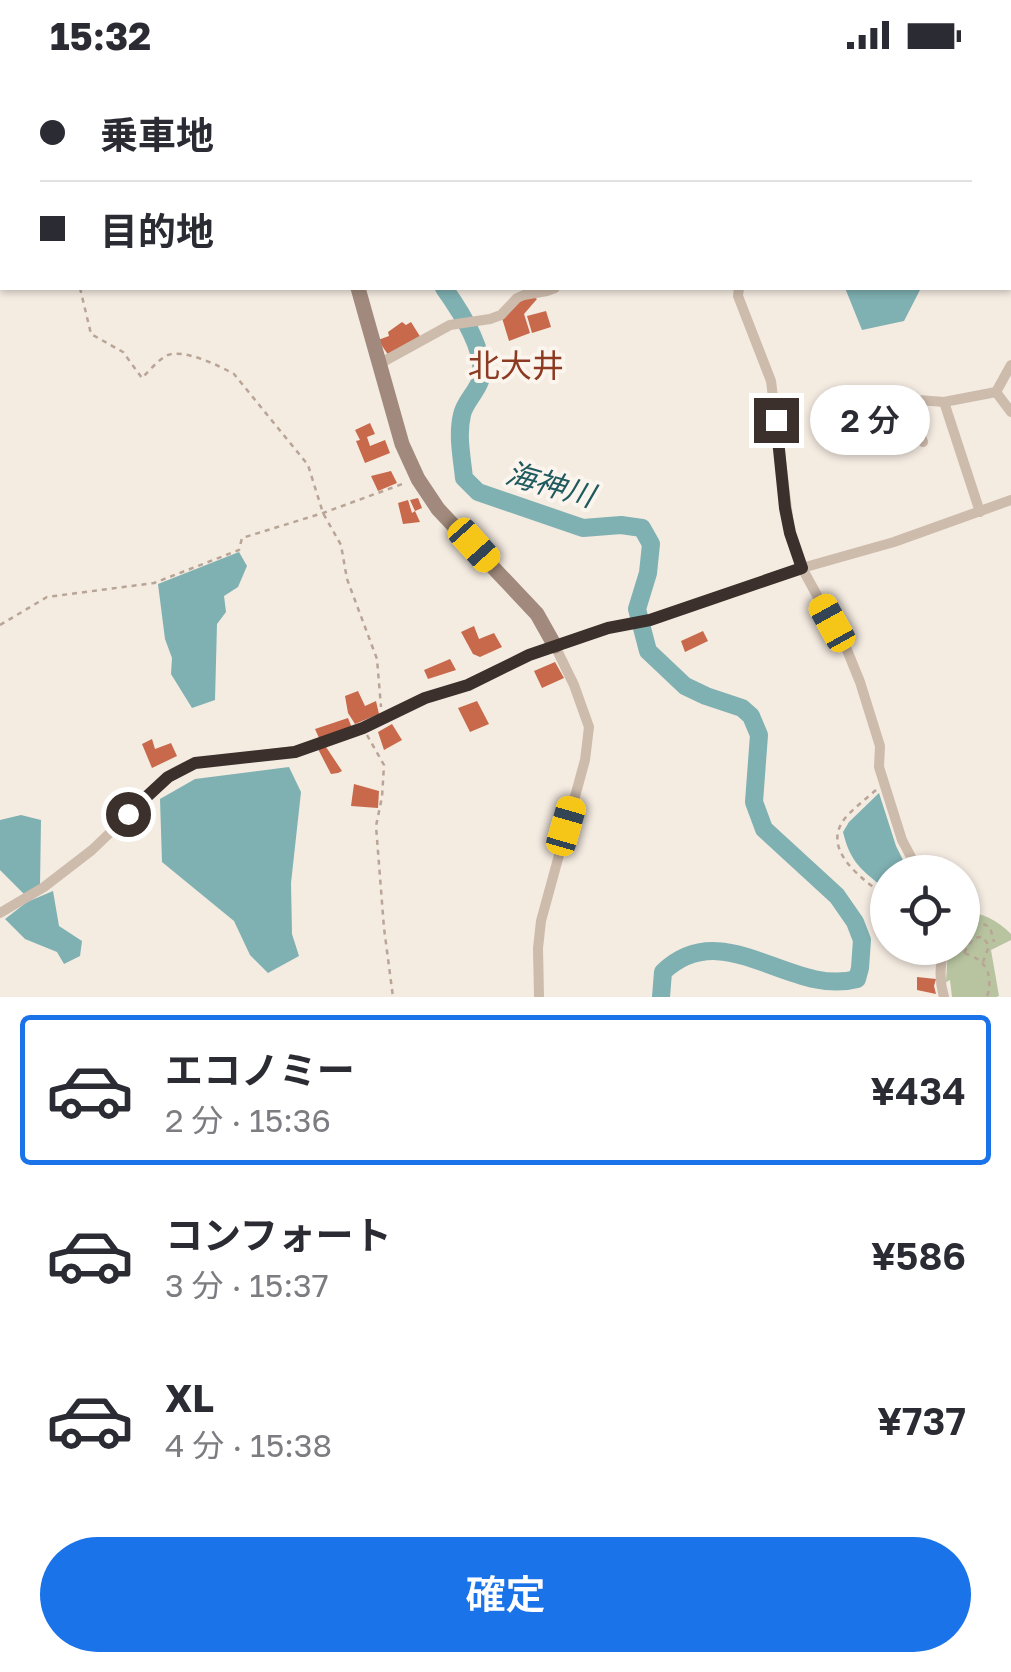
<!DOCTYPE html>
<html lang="ja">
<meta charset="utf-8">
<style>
:root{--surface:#fff;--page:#f7f7f7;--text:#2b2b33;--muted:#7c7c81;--line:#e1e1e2;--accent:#1a73e8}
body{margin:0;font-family:"Golos Text","Noto Sans JP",sans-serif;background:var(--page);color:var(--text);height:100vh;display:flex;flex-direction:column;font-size:38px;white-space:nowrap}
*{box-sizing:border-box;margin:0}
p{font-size:32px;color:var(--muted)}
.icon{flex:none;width:55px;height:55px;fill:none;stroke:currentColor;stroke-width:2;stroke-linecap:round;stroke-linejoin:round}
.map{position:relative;height:927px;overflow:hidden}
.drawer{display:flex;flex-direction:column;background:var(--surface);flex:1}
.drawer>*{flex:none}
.banner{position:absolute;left:0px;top:0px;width:1012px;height:220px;box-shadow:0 2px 8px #0004;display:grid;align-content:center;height:220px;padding:0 40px;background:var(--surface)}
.tools{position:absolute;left:870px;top:785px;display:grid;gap:20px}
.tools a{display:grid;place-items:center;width:110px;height:110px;border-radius:50%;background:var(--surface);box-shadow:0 2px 8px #0004;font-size:50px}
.end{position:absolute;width:45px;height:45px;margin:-22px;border:12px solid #3b302b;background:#fff;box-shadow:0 0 0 5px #fff}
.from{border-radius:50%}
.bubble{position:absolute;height:70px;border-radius:35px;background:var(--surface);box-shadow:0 2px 8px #0004;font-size:32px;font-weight:600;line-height:70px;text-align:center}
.car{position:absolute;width:30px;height:60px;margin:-30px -15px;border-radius:12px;box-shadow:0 0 8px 2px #0007;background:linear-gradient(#f5c518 24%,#345 0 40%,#f5c518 0 76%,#345 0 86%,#f5c518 0)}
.banner b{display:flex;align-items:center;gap:35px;height:95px;font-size:38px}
.banner b+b{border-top:2px solid var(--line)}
.banner i{width:25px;height:25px;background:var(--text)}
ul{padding:18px 0 0;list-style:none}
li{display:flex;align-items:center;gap:30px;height:150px;margin:0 20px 15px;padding:0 20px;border:5px solid transparent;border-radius:10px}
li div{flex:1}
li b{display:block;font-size:38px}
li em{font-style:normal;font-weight:600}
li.on{border-color:var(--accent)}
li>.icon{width:90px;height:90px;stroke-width:1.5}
.button{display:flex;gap:20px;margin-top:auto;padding:20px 40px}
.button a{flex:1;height:115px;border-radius:60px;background:var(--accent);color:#fff;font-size:40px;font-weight:600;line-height:115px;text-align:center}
.status{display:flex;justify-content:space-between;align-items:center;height:70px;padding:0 50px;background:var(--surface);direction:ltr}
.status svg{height:28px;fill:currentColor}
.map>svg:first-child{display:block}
.green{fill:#b8c4a0}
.water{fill:#7fb0b2}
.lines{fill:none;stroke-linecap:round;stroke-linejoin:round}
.river{stroke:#7fb0b2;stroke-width:18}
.building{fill:#c8694b}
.path{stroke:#b9a596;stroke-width:2.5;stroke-dasharray:5 5;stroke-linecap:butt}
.street{stroke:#cdbbac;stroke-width:10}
.secondary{stroke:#a18a7d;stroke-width:15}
.route{stroke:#3b302b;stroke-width:12}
.labels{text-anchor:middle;stroke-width:8;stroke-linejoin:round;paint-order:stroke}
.water-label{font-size:30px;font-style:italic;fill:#1f5a5e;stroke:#fbf5ee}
.quarter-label{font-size:32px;fill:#8c3b22;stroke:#fbf5ee}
</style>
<div class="status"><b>15:32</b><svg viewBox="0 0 49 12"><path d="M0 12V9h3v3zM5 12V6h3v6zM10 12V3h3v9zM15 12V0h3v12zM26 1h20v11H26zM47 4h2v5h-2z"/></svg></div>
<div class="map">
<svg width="1011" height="927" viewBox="0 0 1011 927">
<rect width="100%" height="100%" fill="#f4ebe1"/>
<path class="green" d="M963,842c19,0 34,8 48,22v6l-20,10 8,46 -3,1h-44l-2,-17 -4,2 2,-34h14z"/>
<path class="water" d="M845,218h76l-17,33 -42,9z
M239,482l8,14 -9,21 -14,9 2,16 -9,12 -2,76 -23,8 -21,-34 1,-16 -7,-19 -7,-55z
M289,697l12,25 -10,91 1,51 7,22 -31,17 -18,-18 -16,-34 -72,-59 -2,-63 35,-20z
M879,723l17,53 13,26h-21l-1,19c-24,-21 -36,-26 -44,-59l6,-10z
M21,745l20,5 -1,66 -16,8 -24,-24v-50z
M53,821l6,35 23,15 -2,15 -16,8 -7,-12 -32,-13 -20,-20 22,-17z"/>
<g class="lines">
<path class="river" d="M377,0v2
M444,218c15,21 44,65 36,93 -4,12 -16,22 -18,34 -5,20 0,43 2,63l14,14 105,36 38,-3 21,3 9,16 -3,29 -11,36 11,42 37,35 21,10 36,12 9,8 8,19 -5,67 10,27 73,67 18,26 7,18 -2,28 -3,11c-67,18 -133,-65 -194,-7l-2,25"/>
</g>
<path class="building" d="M532,226l5,3 -13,15 6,19 -21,8 -7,-23 17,-17z
M546,241l5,16 -19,6 -5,-17z
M402,252l4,3 5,-3 10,16 -30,21 -13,-19 11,-4 -1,-4z
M370,353l5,11 -8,3 3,9 15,-6 5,13 -25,10 -9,-22 4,-1 -5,-10z
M391,401l6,12 -19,8 -7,-15z
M418,428l4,10 -7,3 5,11 -17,2 -5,-21 10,-3 4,13 3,-2 -5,-11z
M474,556l5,13 15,-6 8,14 -22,10 -7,-3 -12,-22z
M703,561l5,10 -23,11 -4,-11z
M450,589l6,11 -28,9 -4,-9z
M555,592l9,16 -22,10 -8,-17z
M358,621l7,15 11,-5 3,13 -24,10 -7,-11 -3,-17z
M477,631l12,23 -19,8 -12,-24z
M348,648l4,10 -33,10 -4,-9z
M392,654l10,16 -18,10 -6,-18z
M152,669l3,10 16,-6 6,13 -25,12 -10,-24z
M324,674l18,27 -4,2 -7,1 -14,-27z
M354,714l25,7 -1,17 -27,-2z
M917,907l19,2 -2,7 2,8 -19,-4z"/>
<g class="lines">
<path class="path" d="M80,218l11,46 32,18 19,26c7,-7 15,-17 24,-22 15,-9 54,10 68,18l74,91 15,48 18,32 6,34 30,80 4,48
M0,555l47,-28 107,-14 85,-33 3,-12 81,-25 82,-30
M367,665l17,30 -2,32 -6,29 8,102 9,69
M876,720c-10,9 -21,17 -30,27 -28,33 19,64 42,81
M962,869l9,-14 8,-3 11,5 4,15
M955,881c27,5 40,18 32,46
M964,883c5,-9 8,-17 19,-16l6,9 -6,16"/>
<path class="street" d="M717,0l1,2
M917,2l1,-2
M1010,127l1,-1
M739,218l-1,8 33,85 19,152 12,35 45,82 13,32 20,64 -1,21 23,73 17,32
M379,294l71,-39 40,-6 11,-4 16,-17 7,-3 23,-4 8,-3
M996,322l15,-27
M893,328l51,4
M908,329l15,43
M980,442l-36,-110 52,-10 15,20
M0,843l44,-26 48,-37 76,-73 27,-14 100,-12 68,-23 62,-30 43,-13 61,-30 80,-27 41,-8 152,-52 92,-26 117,-42
M539,927l-1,-49 3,-27 44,-161 4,-33 -15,-42 -19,-39
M944,927c-5,-17 -5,-32 1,-49"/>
<path class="secondary" d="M271,0v2
M358,218l44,156 16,35 20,30 99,105 18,32"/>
</g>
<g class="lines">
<path class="route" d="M128,744l40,-37 27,-14 100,-11 68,-24 62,-30 43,-13 61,-30 79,-27 42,-8 152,-52 -12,-35 -5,-25 -9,-88"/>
</g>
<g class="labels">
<g class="water-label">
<text transform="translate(550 415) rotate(16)" y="10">海神川</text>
</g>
<g class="quarter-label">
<text x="516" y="307">北大井</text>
</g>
</g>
</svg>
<div class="tools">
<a><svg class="icon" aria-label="locate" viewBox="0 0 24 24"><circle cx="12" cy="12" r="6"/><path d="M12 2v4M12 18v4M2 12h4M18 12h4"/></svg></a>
</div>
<i class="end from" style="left:128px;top:744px"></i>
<i class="end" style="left:776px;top:350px"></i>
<div class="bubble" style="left:810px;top:315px;width:120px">2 分</div>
<i class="car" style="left:474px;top:475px;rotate:138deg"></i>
<i class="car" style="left:832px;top:553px;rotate:331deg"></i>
<i class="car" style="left:566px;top:756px;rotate:16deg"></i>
<div class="banner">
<b><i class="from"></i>乗車地</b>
<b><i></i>目的地</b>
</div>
</div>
<section class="drawer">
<ul>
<li class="on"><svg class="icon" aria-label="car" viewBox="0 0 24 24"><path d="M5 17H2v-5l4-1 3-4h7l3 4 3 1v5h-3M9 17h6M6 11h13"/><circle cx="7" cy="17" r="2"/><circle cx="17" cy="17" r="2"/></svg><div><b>エコノミー</b><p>2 分 · 15:36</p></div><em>¥434</em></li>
<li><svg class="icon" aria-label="car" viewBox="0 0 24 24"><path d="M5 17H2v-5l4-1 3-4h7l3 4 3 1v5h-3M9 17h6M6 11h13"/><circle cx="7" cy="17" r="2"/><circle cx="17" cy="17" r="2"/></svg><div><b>コンフォート</b><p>3 分 · 15:37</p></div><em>¥586</em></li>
<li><svg class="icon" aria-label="car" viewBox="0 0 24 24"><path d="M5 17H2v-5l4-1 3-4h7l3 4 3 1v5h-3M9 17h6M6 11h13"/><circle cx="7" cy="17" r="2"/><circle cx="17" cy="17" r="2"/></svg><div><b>XL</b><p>4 分 · 15:38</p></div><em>¥737</em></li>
</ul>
<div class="button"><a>確定</a></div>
</section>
